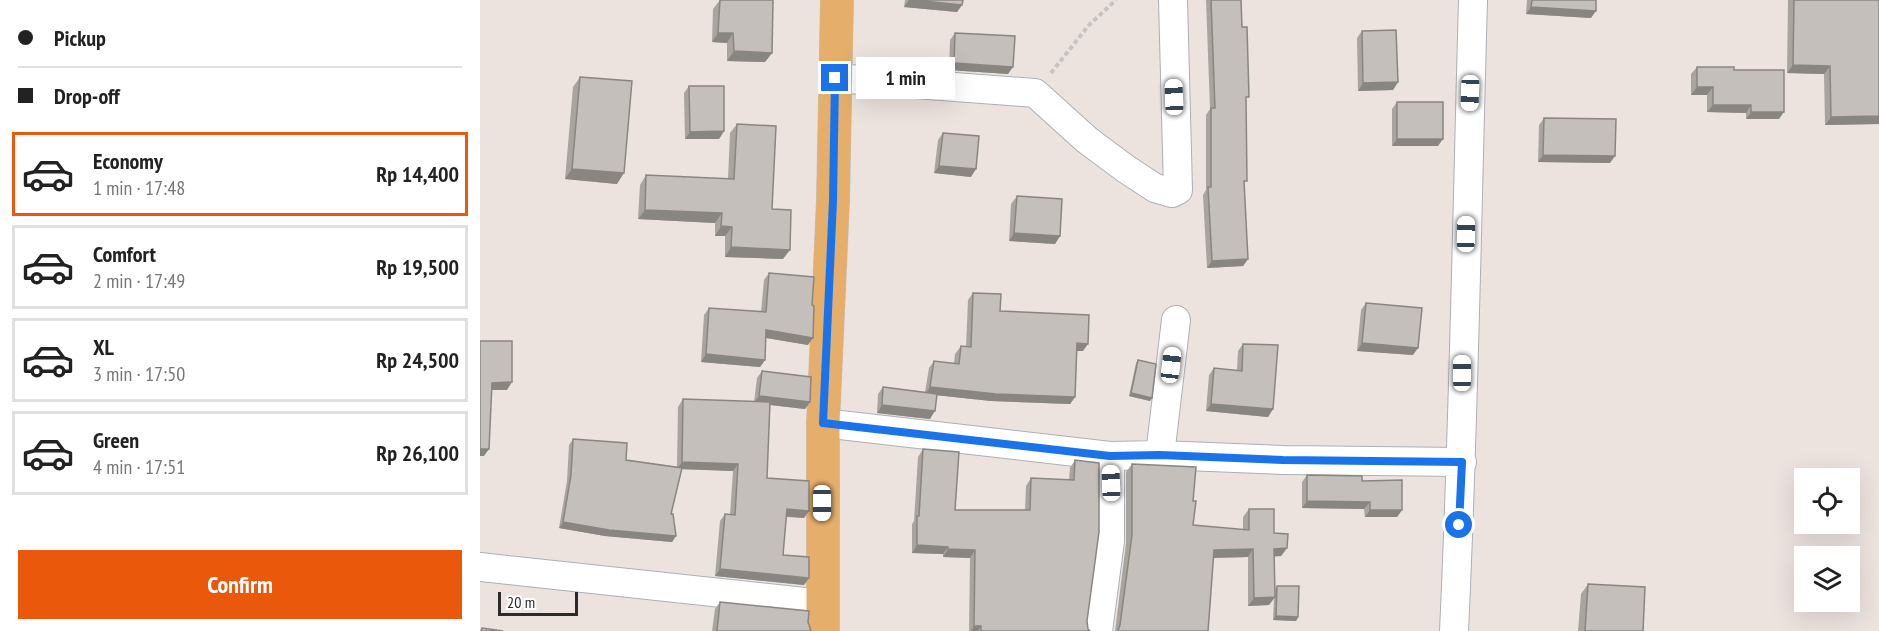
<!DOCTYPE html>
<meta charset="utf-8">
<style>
:root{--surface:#fff;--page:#f2f2f2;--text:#222;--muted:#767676;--line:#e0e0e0;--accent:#ea580c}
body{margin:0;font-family:"PT Sans Narrow",sans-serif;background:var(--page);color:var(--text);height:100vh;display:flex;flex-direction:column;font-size:22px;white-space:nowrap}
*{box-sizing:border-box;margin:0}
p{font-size:20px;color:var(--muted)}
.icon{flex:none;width:33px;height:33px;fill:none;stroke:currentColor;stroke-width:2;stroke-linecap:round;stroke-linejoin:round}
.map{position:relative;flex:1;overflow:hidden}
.sheet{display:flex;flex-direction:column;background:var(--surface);width:480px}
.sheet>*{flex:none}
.guide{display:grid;align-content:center;height:132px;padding:0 18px;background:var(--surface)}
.tools{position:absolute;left:1314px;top:468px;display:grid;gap:12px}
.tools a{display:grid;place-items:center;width:66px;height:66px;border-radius:0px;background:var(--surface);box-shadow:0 6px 24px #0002;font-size:30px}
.scale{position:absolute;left:18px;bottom:15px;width:80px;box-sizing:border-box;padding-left:6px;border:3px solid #2b2b2b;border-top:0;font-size:16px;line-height:21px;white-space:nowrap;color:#2b2b2b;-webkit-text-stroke:4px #fff;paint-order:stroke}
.end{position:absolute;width:27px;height:27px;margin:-14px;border:8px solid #1a73e8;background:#fff;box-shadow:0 0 0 3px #fff}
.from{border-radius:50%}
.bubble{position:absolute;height:42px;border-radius:0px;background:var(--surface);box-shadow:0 6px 24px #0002;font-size:20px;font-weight:600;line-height:42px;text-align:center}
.car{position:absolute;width:18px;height:36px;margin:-18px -9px;border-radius:8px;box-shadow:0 0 4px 2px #0007;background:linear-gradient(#fff 24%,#345 0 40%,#fff 0 76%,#345 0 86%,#fff 0)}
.guide b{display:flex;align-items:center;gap:21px;height:57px;font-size:22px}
.guide b+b{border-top:2px solid var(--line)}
.guide i{width:15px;height:15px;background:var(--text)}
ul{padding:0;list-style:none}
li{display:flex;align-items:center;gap:18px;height:84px;margin:0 12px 9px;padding:0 6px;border:3px solid var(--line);border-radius:0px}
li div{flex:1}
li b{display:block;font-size:22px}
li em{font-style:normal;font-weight:600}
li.selected{border-color:var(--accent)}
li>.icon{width:54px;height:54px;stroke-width:1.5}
.action{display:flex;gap:12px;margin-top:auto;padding:12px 18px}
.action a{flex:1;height:69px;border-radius:0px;background:var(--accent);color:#fff;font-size:24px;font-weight:600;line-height:69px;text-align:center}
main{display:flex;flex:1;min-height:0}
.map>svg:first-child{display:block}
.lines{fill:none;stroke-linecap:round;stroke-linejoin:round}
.minor-casing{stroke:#abb0b6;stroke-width:30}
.major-casing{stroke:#c4c4c4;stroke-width:34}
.path{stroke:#c4c4c4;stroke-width:4;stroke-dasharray:4.5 3;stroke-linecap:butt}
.minor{stroke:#fff;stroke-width:28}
.major{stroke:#e5ae6b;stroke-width:33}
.wall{fill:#a9a4a0}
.shaded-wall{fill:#898682}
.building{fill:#c4bfba;stroke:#898682;stroke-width:1.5}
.route{stroke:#1a73e8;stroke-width:8}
</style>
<main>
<section class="sheet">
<div class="guide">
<b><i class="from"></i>Pickup</b>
<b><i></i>Drop-off</b>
</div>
<ul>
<li class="selected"><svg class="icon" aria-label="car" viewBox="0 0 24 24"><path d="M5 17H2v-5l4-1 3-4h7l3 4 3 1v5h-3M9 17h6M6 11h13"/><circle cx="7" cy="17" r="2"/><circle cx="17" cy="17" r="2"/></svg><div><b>Economy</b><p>1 min · 17:48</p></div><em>Rp 14,400</em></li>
<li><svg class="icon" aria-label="car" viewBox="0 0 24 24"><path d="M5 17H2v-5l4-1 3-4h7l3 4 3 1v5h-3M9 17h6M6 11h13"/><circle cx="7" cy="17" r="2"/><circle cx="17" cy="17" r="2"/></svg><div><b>Comfort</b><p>2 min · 17:49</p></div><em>Rp 19,500</em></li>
<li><svg class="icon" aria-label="car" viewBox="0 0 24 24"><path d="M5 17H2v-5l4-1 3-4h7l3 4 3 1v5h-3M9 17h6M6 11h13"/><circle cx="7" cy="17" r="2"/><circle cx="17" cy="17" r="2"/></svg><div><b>XL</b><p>3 min · 17:50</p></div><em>Rp 24,500</em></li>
<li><svg class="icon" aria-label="car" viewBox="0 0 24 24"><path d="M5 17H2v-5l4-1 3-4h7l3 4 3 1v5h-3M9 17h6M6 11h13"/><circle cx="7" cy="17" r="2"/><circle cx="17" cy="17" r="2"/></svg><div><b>Green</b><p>4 min · 17:51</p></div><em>Rp 26,100</em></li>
</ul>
<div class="action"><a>Confirm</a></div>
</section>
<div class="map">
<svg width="1399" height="631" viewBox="0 0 1399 631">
<rect width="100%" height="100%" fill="#ece3df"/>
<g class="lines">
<g class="minor-casing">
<path id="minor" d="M355,78l200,15 52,47 39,29 29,19 17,5 6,-3 -5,-190
M343,423l287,33 50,-1 123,5 179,2
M680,455l16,-135
M0,567l343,37
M618,631l12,-90v-85
M974,631c10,-210 13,-421 19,-631"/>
</g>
<g class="major-casing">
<path id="major" d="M343,631v-208l10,-223 4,-200"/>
</g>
<path class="path" d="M571,73l38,-48 27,-25"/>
<use href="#minor" class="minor"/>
<use href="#major" class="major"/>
</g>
<path class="wall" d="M240,0l52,53 -7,9 -38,-1v-18l-15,-1 1,-33z
M425,0h58l-1,5 -5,7 -53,-5z
M726,0h35l5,101 -2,84 4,74 -5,7 -36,2 -4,-73 3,-5v-75l4,-6z
M1047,0h69l-5,18 -65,-4z
M1308,0h91v124l-54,1 -1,-51 -37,-1z
M882,31l36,51 -5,8 -35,1 -1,-53z
M475,33l53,41 -59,-4 1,-30z
M1217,67l37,3 45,49h-33v-6l-39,-1v-17h-16v-21z
M100,77l37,107 -52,-5 8,-92z
M209,86l35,45 -5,8h-34l-1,-46z
M917,102l41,44h-46v-37z
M1064,118l66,45 -72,-1 1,-37z
M257,124l35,85 11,50 -58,-2v-21h-10v-13l-77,-4 2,-34 6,-10 82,4 2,-46z
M463,133l28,44 -37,-4 4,-33z
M537,196l43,40 -5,8 -46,-3 2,-37z
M289,273l39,72 -42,-7 -1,22 -5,7 -59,-5 3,-47 5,-7 52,4 3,-32z
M493,293l27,18 83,40h-6l-2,46 -5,7 -79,-3 -55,-6 -6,24 -53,-6 1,-19 5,-7 42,5 4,-24 5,-7 20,2 1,-9 6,-8 5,1 2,-47z
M886,303l47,52 -56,-4 4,-41z
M763,344l30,65 -5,8 -62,-6 3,-36 5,-7 23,2 1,-19z
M658,360l14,38 -2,3 -21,-5 7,-33z
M282,371l48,31 -5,7 -35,-4 -3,73 42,33 -5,7 -18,-1 -3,38 26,23 -5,7 -89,-9 5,-55 5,-7 5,1 3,-44 -51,-2 -11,45 5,22 -4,6 -67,-6 -46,-8 8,-47 2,-36 4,-6 53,21 51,7 1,-60 5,-8 71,3 3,-24z
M443,449l32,61h70l1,-24 5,-8 38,2 1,-12 5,-8 12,161 1,8 2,2h-121l1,-73 -27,-1v-3l-31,-1v-29l2,-3 4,-64z
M652,464l61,37v24l50,5v-13l6,-8 25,24 13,15 -6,8h-7l1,33 2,-3 21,31 -2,4 -23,-1 1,-22 -5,7 -21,1v-49l-35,1 -4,60 -1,13h-93l11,-88v-71z
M827,475l55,6 40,29 -5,7h-32l-1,-8 -62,-1v-26z
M1108,584l55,47h-65l3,-37z
M240,602l88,20 3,9h-99l3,-22z"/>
<path class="shaded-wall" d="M429,0h5l48,5 -5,7 -53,-5z
M1051,7l65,4 -5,7 -65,-4z
M238,33h15l-6,10 -15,-1z
M254,51l38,2 -7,9 -38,-1z
M474,63l59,4 -5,7 -59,-4z
M1313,65l37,1 -6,8 -37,-1z
M918,82l-5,8 -35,1 5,-8z
M1217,87h16l-6,8h-16z
M1233,105h38l-5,8 -39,-1z
M1271,112h33l-5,7h-33z
M1399,116v8l-54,1 6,-8z
M244,131l-5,8h-34l5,-7z
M917,139h46l-5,7h-46z
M1063,155l72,1 -5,7 -72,-1z
M459,166l37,3 -5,8 -37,-4z
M92,169l52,4 -7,11 -52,-5z
M165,210l77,3 -7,10 -77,-4z
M241,226l11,1 -7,9h-10z
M534,233l46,3 -5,8 -46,-3z
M251,247l59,3 -7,9 -58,-2z
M768,259l-5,7 -36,2 5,-7z
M286,330l47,8 -5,7 -47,-8z
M597,343l11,1 -5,7h-11z
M882,343l56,5 -5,7 -56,-4z
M226,354l59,6 -5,7 -59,-5z
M32,382l-5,8h-20l5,-7z
M450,387l145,10 -5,7 -79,-3 -66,-7z
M651,393l21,5 -2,3 -21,-5z
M279,396l51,6 -5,7 -51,-6z
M731,404l62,5 -5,8 -62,-6z
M402,405l53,6 -5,8 -53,-6z
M0,449h9l-5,7h-4z
M202,462l56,2 -5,7 -56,-2z
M827,501l63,1 -6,7 -62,-1z
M307,509l22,2 -5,7 -22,-2z
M890,510h32l-5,7h-32z
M83,522l113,14 -4,6 -67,-6 -46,-8z
M437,545l31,2 -5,7 -31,-1z
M807,548l-6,8 -12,1 5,-8z
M468,549l27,1 -5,8 -27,-1z
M773,549l-5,8 -40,1 6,-8z
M240,569l89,9 -5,7 -89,-9z
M795,597l-6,8 -21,1 6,-8z
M796,616l22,1 -2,4 -23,-1z
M494,626h7l-3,5h-7z"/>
<path class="building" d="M240,0h53l-1,53 -38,-2 -1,-18h-15z
M434,0h49l-1,5z
M731,0h30l1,27h5l2,70h-3l1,84h-3l4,78 -36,2 -4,-74h3v-79h4z
M1052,0h64v11l-65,-4z
M1314,0h85v116l-48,1 -1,-51 -37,-1z
M916,30l2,52 -35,1 -1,-52z
M475,33l60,3 -2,31 -59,-4z
M1217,67h37v3h50v42h-33v-7h-38v-18h-16z
M100,77l52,4 -8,92 -52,-4z
M209,86h35v45l-34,1z
M917,102h46v37h-46z
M1064,118l72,1 -1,37 -72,-1z
M257,124l39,2 -4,83 19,1 -1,40 -59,-3 1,-20 -11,-1 1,-13 -77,-3 1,-35 88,4z
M463,133l36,3 -3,33 -37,-3z
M537,196l45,3 -2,37 -46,-3z
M289,273l45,4 -2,28 2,1 -1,32 -47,-8 -1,30 -59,-6 3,-46 57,4z
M493,293l28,1 -1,17 89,4 -1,29 -11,-1 -2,54 -79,-3 -66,-7 4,-26 25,3 2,-18 10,1z
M886,303l56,5 -4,40 -56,-5z
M0,341h32v41l-20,1 -3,66h-9z
M763,344l35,1 -5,64 -62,-5 3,-36 28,3z
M658,360l18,4 -4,34 -21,-5z
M282,371l49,6 -1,25 -51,-6z
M403,387l54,7 -2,17 -53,-6z
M203,399l87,3 -3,76 42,3v30l-22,-2 -4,46 26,2v21l-89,-9 5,-55 10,1 3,-51 -56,-2z
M93,439l54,4 -1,17 56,8 -11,46h2l3,22 -67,-6 -46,-8 8,-47z
M443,449l36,3 -4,58h75l1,-32 43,2 1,-20 24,3v69l-12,89 1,8 2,2h-109v-5h-7l1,-76 -27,-1v-2l-31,-2v-29h2z
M652,464l64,3 -3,34h3l-3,24 56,5v-21h25v24l14,1 -1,14 -13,1 1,48 -21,1 -1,-49 -39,1 -5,68 -1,13h-90l2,-6 12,-90z
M827,475l55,1v5l40,-1v30h-32v-8l-63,-1z
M1108,584l57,3 -2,44h-58z
M797,586h22l-1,31 -22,-1z
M240,602l89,9 -1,11 3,9h-94z
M2,628l21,3h-22z"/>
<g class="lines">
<path class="route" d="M355,78l-2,122 -10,223 287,33 50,-1 123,5 179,2 -3,63"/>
</g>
</svg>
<div class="tools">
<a><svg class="icon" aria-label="locate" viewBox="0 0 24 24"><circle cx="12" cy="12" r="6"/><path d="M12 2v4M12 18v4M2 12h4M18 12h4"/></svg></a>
<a><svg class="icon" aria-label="layers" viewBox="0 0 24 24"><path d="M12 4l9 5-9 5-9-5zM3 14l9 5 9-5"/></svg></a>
</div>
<div class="scale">20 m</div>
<i class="end from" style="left:979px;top:525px"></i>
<i class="end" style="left:355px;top:78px"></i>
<div class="bubble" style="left:376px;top:57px;width:99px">1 min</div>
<i class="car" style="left:990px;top:93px;rotate:182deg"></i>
<i class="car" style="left:694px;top:97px;rotate:358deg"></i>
<i class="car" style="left:986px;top:234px;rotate:1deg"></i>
<i class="car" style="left:691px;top:365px;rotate:7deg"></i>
<i class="car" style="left:982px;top:373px;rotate:0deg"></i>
<i class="car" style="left:631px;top:483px;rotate:358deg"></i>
<i class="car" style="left:342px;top:503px;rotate:180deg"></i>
</div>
</main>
